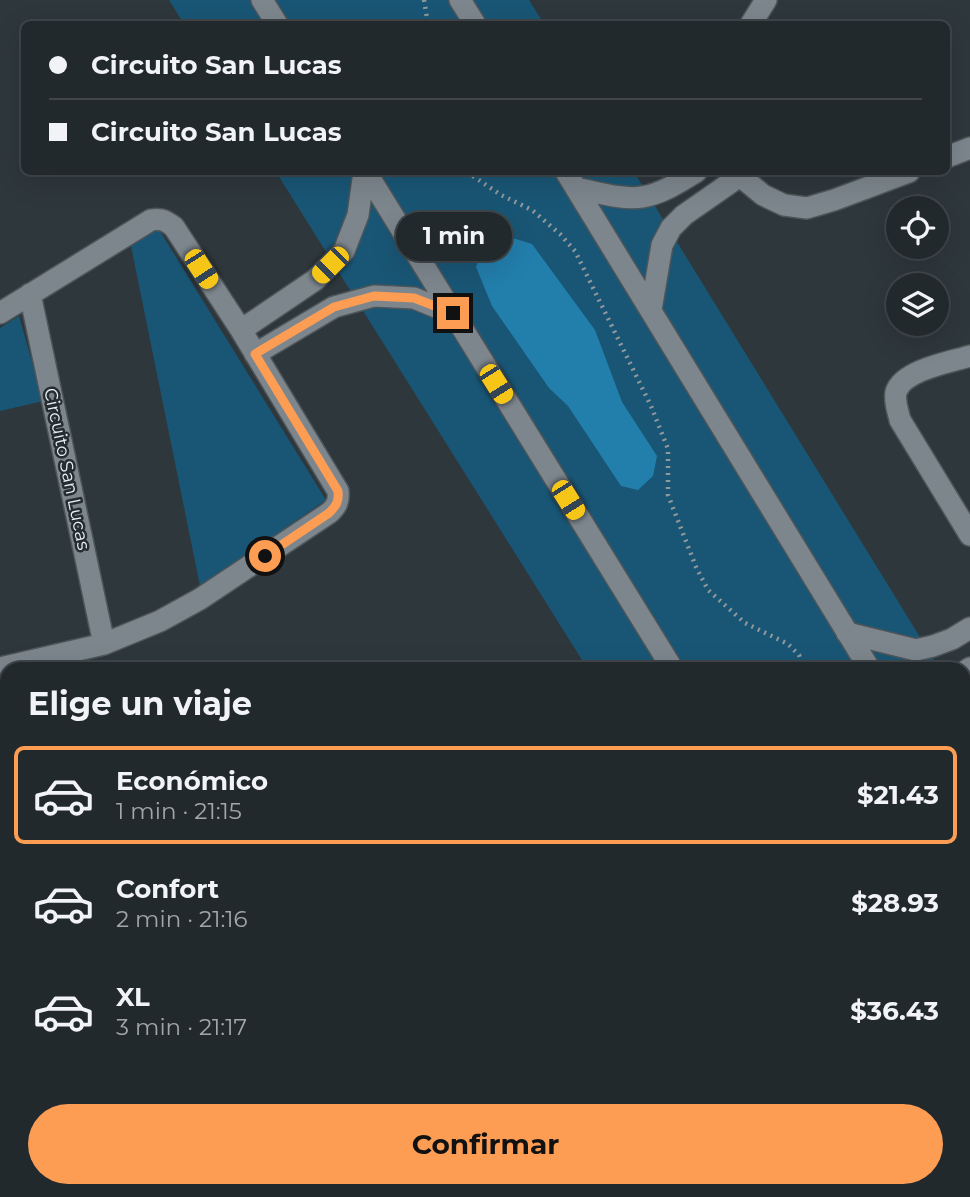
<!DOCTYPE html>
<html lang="es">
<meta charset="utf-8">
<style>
:root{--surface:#22292d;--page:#2a3135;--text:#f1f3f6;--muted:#a2a6aa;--line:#3f4549;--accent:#fd9d54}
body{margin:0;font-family:Montserrat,sans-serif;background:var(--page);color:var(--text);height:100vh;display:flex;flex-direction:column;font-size:26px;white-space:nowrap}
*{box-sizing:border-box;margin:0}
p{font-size:23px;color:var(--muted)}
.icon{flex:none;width:38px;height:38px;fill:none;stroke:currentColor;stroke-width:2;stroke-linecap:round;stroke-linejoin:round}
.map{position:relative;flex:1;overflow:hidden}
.drawer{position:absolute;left:0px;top:662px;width:971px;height:536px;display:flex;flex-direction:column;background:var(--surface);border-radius:21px 21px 0 0;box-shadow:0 7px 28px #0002,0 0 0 2px var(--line)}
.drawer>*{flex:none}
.top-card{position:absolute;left:21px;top:21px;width:929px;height:154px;border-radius:10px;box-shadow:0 7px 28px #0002,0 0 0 2px var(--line);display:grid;align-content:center;height:154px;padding:0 28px;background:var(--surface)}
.tools{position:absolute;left:886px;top:196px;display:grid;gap:14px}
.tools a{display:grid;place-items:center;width:63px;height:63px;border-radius:50%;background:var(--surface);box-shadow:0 7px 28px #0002,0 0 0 2px var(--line);font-size:35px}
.end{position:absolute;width:32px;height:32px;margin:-16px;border:9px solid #fd9d54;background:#111;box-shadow:0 0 0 4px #111}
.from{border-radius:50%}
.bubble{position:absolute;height:49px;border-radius:24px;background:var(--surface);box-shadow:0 7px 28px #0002,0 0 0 2px var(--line);font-size:23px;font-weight:700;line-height:49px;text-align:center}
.car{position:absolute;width:21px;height:42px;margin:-21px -10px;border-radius:9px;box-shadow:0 0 5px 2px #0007;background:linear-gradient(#f5c518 24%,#345 0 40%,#f5c518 0 76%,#345 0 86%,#f5c518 0)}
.top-card b{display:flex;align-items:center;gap:24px;height:66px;font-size:26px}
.top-card b+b{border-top:2px solid var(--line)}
.top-card i{width:18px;height:18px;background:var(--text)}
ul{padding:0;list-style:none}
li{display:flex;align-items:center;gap:21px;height:98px;margin:0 14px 10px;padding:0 14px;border:4px solid transparent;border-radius:10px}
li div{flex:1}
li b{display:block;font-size:26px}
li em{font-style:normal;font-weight:700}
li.selected{border-color:var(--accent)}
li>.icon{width:63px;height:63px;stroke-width:1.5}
h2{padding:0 28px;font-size:32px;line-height:84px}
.action{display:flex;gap:14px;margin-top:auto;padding:14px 28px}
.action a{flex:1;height:80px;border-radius:42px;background:var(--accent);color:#111;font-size:28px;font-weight:700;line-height:80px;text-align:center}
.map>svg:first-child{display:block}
.green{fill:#195675}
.water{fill:#227eab}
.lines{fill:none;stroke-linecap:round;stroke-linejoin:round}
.minor-casing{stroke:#4d5559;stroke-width:24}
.path{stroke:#91999c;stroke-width:4.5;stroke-dasharray:2 5;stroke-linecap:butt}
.minor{stroke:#7d868d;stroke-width:21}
.route{stroke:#fd9d54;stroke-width:9}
.labels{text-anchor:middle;stroke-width:5;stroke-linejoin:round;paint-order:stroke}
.street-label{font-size:18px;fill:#ebf1f4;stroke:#252d32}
</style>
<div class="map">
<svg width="970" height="1197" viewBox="0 0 970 1197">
<rect width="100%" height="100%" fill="#2e373c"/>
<path class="green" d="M169,0h360l15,24h-360z
M276,172h358l305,496h-352z
M158,228l168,272 -126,86 -69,-340z
M19,316l24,85 -43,10v-83z
M964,709l6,10v478h-54l-5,-7h53z"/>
<path class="water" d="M500,234l32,10 63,86 27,72 35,54 -4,20 -15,14 -17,-4 -53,-80 -19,-18 -57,-82 -16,-39 7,-20z"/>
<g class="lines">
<g class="minor-casing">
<path id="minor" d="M262,0l15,24
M460,0l15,24
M751,24l15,-24
M947,157l23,-9
M366,172l306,496
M566,172l303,496
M738,172l2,4 23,19 21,10 23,3 27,-8 75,-28
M576,188c21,4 45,12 66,9 19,-3 38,-15 54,-25
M30,294l74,350
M651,310l11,-65 9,-17 13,-13 56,-39
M0,313l151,-93c11,-2 15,1 23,7l67,103 97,161c1,10 -1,15 -9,22l-129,86 -40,22 -56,23 -104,24
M241,330l74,-50 29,-29 14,-36 6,-43
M255,354l79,-47 40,-11 40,2 39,16
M970,356c-20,6 -67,14 -74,36 -2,9 2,19 4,28l70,115
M847,633l69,17 17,-4 19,-7 18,-11
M964,672l6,-4
M964,825l6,10
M0,887l7,-2
M964,1000l6,-4
M0,1089l7,9
M177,1190l14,7
M278,1190l4,7
M958,1190l9,7
M541,1197l10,-7
M637,1197l10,-7"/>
</g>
<path class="path" d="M424,0l4,24
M467,172l34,23 31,15 28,24 15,17 76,155 17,43v46l28,72 12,23 37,33 43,21 11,11 4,13"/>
<use href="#minor" class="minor"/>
</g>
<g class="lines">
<path class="route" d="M265,556l64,-43c8,-8 10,-12 9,-22l-83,-137 79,-47 40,-11 40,2 39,15"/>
</g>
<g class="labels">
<g class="street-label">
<text transform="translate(67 469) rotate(78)" y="6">Circuito San Lucas</text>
</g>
</g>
</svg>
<div class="tools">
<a><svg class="icon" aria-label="locate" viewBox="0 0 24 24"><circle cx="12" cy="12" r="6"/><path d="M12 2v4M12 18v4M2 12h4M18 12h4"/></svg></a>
<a><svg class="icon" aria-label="layers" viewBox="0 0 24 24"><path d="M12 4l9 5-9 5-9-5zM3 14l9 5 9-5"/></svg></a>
</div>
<i class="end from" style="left:265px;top:556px"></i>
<i class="end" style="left:453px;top:313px"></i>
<div class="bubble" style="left:396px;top:212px;width:116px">1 min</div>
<i class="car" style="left:330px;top:265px;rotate:225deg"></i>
<i class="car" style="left:201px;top:269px;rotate:147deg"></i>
<i class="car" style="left:496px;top:384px;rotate:148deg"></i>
<i class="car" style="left:568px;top:500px;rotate:148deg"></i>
<div class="top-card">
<b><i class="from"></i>Circuito San Lucas</b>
<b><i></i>Circuito San Lucas</b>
</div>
<section class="drawer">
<h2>Elige un viaje</h2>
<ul>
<li class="selected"><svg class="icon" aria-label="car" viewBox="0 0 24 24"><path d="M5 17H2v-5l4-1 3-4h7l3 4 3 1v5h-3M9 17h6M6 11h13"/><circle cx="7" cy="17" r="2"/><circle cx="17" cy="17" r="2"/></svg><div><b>Económico</b><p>1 min · 21:15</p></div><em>$21.43</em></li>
<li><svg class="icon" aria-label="car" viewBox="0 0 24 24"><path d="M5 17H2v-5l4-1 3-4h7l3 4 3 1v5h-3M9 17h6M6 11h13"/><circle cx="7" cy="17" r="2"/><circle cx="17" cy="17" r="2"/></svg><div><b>Confort</b><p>2 min · 21:16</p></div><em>$28.93</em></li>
<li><svg class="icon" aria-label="car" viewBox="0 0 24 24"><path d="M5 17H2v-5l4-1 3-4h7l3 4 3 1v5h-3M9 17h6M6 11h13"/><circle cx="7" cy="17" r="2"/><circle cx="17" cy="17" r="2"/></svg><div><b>XL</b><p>3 min · 21:17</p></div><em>$36.43</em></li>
</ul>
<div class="action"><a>Confirmar</a></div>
</section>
</div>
